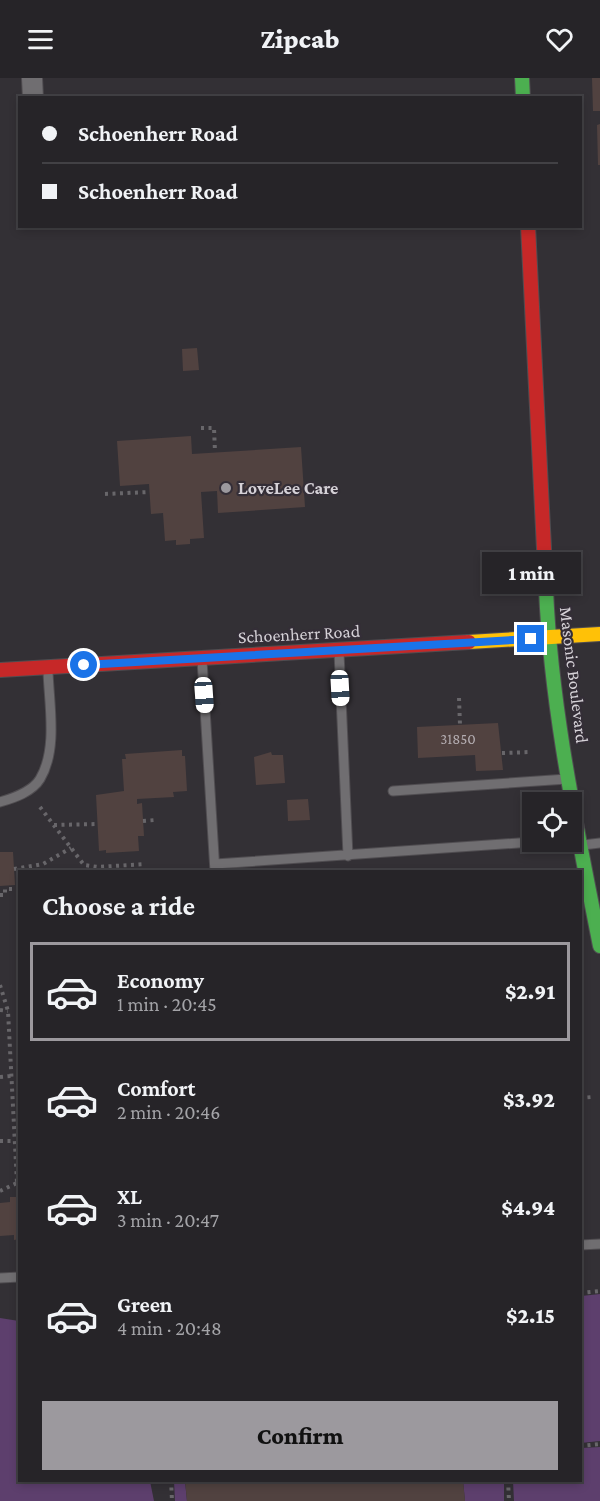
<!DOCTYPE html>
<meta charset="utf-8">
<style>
:root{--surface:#262428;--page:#323034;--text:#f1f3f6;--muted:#a4a4a8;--line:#424145;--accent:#9c999e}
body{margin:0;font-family:"Crimson Pro",serif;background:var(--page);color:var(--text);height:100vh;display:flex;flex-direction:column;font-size:22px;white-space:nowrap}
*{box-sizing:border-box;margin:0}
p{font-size:20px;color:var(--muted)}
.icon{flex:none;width:33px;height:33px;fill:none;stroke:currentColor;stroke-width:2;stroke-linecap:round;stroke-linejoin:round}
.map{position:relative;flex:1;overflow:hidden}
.side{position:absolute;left:18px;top:792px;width:564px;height:612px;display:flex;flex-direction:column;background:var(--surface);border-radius:0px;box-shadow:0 3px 9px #0003,0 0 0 2px var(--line)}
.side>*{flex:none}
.banner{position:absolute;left:18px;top:18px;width:564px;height:132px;border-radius:0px;box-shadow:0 3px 9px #0003,0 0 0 2px var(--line);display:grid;align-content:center;height:132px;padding:0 24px;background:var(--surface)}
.controls{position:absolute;left:522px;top:714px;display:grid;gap:12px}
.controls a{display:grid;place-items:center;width:60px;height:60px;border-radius:0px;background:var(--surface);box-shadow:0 3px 9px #0003,0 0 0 2px var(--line);font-size:30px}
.end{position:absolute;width:27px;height:27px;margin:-14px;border:8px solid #1a73e8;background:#fff;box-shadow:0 0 0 3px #fff}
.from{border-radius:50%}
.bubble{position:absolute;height:42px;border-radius:0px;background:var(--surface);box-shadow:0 3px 9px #0003,0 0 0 2px var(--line);font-size:20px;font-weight:800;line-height:42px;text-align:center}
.car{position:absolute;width:18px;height:36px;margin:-18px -9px;border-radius:8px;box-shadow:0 0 4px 2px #0007;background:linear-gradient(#fff 24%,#345 0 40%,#fff 0 76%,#345 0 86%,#fff 0)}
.banner b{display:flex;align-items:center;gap:21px;height:57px;font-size:22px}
.banner b+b{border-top:2px solid var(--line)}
.banner i{width:15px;height:15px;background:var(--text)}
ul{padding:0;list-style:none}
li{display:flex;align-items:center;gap:18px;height:99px;margin:0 12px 9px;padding:0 12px;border:3px solid transparent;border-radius:0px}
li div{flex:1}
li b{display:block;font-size:22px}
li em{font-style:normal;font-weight:800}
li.selected{border-color:var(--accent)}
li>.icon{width:54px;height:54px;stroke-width:1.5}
h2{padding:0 24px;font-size:27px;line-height:72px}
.primary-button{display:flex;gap:12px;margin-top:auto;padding:12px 24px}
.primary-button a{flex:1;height:69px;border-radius:0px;background:var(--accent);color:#111;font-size:24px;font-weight:800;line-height:69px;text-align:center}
header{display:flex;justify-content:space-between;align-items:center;height:78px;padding:0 24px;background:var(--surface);font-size:27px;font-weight:800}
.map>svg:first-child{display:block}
.green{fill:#5d3f6d}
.building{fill:#514240}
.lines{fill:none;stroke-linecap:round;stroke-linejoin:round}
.lane-casing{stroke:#504d51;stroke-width:11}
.street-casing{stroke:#504d51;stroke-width:22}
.fast-casing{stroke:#504d51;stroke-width:16}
.slow-casing{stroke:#504d51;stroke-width:16}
.jam-casing{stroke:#504d51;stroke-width:16}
.path{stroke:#68666a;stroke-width:4;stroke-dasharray:3 4.5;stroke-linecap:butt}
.lane{stroke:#706e71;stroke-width:9}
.street{stroke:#706e71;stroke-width:20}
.fast{stroke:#4caf50;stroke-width:14}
.slow{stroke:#ffc107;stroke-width:14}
.jam{stroke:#c62828;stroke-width:14}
.route{stroke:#1a73e8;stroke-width:8}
.poi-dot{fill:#9c999e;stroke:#342e37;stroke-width:2}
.labels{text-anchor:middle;stroke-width:4.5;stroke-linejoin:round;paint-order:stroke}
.number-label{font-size:15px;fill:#b4adb1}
.poi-label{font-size:18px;font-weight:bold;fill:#d5d1d7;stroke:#342e37;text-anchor:start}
.street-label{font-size:18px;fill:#d5d1d7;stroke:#342e37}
</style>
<header><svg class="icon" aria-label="menu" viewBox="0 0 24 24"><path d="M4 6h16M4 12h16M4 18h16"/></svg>Zipcab<svg class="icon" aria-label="heart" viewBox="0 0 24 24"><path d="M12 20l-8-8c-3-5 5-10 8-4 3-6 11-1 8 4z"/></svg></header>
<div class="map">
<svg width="600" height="1423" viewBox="0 0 600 1423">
<rect width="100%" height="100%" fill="#333035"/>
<path class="green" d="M600,1216v147l-19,2v-147z
M0,1240l19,3 1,159 130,1 4,20h-154z
M600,1369v54h-86l-1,-20 67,-1 1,-32z
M174,1403h11l2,20h-12z
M463,1403h41v20h-39z"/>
<path class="building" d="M592,0h8v33h-7z
M600,46v41h-2l-1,-40z
M197,270l2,22 -16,1 -1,-22z
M191,358l1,18 109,-7 4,60 -87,6 -1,-22 -16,1 3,46 -14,1v5l-14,1v-5l-11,1 -2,-28 -12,1 -2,-30 -29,2 -3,-45z
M498,645l5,47 -27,1 -1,-16 -57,3 -1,-31z
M182,672v6h3l2,35 -14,1 1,5 -37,2v5l5,-1 2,33h-6l1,15 -33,2v-3l-7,1 -3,-56 28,-4 -2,-32h4l-1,-5z
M271,674l1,3h11l2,28 -29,2 -2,-28z
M308,721l2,21 -22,1 -1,-21z
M0,774h13l2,33 -15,1z
M10,1119h10v42l-6,1v-5l-14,1v-33l10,-1z
M185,1402h278l2,21h-278z"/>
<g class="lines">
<g class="lane-casing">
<path id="lane" d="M339,574l9,204
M202,582l13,212
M393,713l174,-12
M0,724c14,-4 32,-10 40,-23 18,-30 9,-75 8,-108
M583,767l17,-2
M215,786l318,-22
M580,1167l20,-1
M0,1200l20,-1"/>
</g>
<g class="street-casing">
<path id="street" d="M32,0l1,20"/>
</g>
<g class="fast-casing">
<path id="fast" d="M522,0l1,20
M546,511c5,120 31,240 54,357"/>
</g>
<g class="slow-casing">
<path id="slow" d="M469,564l131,-8"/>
</g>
<g class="jam-casing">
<path id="jam" d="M528,148l18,363
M0,592l469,-28"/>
</g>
<path class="path" d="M201,350h13l1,24
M105,416l45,-2
M459,620l1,27
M502,675l29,-1
M40,729l44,58 14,2 47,-3
M143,743l12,-1
M54,747l44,-1
M14,791l29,-5 28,-16
M0,817h5v-6h15
M0,907l8,26 9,172
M0,932l8,1
M580,956h1
M0,999l11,-1
M580,1020l12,-1
M0,1063h15
M0,1113l19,-9
M580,1215l20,-2
M580,1368l20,-2
M171,1402l1,21
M508,1402l1,21"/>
<use href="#lane" class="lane"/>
<use href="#street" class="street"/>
<use href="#fast" class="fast"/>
<use href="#slow" class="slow"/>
<use href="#jam" class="jam"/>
</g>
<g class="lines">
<path class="route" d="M84,587l447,-26"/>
</g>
<circle class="poi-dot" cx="226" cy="410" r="6"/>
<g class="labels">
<g class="number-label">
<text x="458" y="666">31850</text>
</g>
<g class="poi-label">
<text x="238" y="416">LoveLee Care</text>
</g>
<g class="street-label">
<text transform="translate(299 556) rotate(-3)" y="6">Schoenherr Road</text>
<text transform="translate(574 597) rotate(83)" y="6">Masonic Boulevard</text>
</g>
</g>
</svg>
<div class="controls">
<a><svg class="icon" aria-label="locate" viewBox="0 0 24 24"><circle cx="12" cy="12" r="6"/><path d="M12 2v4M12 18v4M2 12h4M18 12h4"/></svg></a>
</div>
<i class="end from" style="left:84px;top:587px"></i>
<i class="end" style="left:531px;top:561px"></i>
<div class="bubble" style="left:482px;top:474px;width:99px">1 min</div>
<i class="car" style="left:340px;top:610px;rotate:177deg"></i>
<i class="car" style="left:204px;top:617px;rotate:176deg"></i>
<div class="banner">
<b><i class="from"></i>Schoenherr Road</b>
<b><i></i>Schoenherr Road</b>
</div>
<section class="side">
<h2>Choose a ride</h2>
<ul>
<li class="selected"><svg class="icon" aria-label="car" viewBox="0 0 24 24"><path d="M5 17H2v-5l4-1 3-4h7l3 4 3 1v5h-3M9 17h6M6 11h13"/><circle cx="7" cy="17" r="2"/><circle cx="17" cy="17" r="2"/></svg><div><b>Economy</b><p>1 min · 20:45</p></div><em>$2.91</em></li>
<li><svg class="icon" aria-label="car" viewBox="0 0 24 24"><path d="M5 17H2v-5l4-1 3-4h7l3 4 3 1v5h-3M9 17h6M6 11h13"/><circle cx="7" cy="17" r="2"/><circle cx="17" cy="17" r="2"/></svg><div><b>Comfort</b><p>2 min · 20:46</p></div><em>$3.92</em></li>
<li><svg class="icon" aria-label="car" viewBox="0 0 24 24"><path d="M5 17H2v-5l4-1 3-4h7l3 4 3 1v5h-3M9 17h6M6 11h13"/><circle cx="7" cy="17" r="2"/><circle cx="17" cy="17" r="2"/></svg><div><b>XL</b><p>3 min · 20:47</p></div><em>$4.94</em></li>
<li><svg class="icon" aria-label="car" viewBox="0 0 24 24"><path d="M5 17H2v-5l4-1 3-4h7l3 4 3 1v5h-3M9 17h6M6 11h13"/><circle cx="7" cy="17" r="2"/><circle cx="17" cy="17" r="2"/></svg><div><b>Green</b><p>4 min · 20:48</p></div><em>$2.15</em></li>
</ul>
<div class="primary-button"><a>Confirm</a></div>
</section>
</div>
